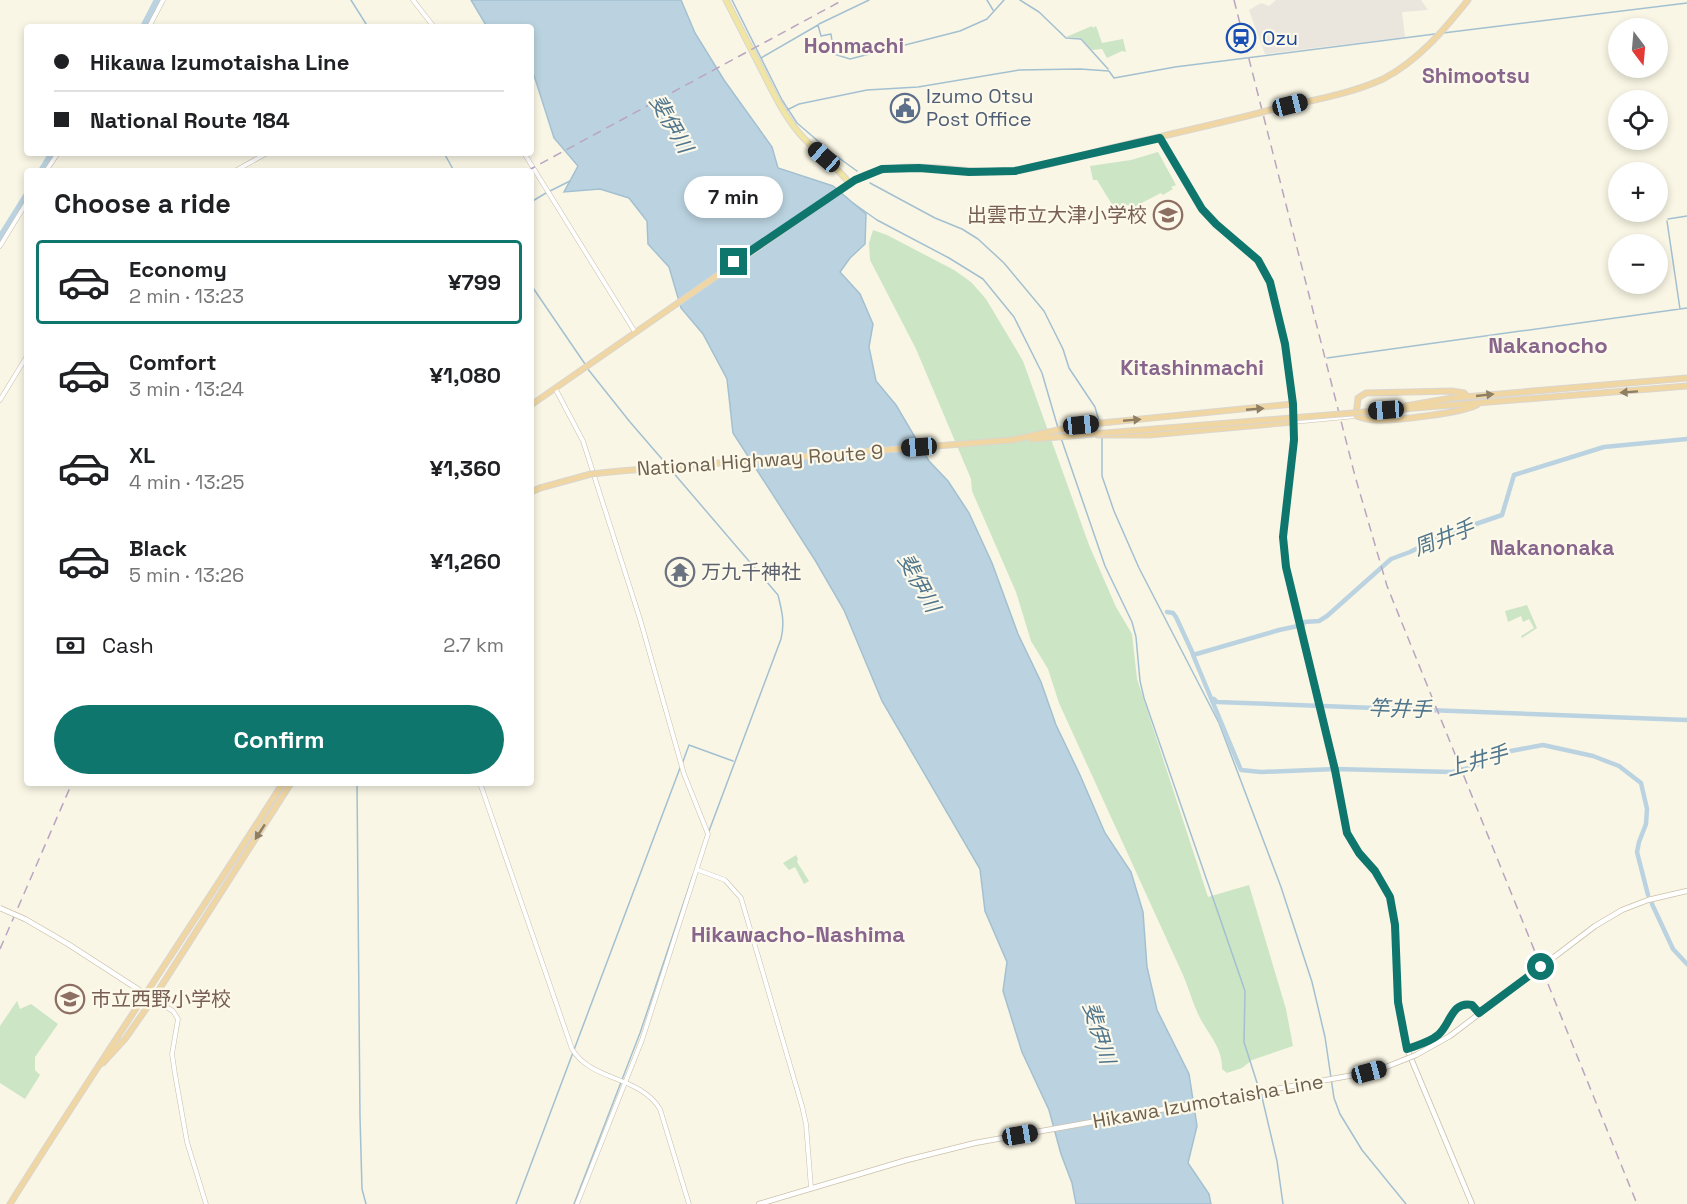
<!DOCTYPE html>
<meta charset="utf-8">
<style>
:root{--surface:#fff;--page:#f2f2f2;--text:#202124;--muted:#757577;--line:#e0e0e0;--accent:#0f766e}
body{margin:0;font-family:"Space Grotesk","Noto Sans JP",sans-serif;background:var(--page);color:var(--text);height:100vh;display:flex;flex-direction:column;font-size:22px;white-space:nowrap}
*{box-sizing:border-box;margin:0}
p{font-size:20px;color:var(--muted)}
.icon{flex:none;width:33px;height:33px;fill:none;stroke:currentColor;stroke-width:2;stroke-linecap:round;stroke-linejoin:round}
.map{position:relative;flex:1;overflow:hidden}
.sheet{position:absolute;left:24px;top:168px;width:510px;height:618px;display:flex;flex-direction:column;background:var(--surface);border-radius:6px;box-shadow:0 3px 9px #0003}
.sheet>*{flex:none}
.top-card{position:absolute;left:24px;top:24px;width:510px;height:132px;border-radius:6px;box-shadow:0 3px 9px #0003;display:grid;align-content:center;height:132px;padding:0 30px;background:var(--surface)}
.needle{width:39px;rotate:164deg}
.buttons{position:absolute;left:1608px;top:18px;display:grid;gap:12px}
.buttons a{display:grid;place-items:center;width:60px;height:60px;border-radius:50%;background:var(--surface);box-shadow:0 3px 9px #0003;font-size:30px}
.end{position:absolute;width:27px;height:27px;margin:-14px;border:8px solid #0f766e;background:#fff;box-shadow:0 0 0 3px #fff}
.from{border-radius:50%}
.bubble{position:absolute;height:42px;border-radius:21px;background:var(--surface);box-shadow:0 3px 9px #0003;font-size:20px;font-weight:600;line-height:42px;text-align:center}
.car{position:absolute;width:18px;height:36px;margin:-18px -9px;border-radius:8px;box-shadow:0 0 4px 2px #0007;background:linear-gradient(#222 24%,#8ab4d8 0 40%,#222 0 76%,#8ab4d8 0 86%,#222 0)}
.top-card b{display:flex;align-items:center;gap:21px;height:57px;font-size:22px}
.top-card b+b{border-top:2px solid var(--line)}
.top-card i{width:15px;height:15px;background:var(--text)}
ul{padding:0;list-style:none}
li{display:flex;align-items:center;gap:18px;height:84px;margin:0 12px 9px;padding:0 18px;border:3px solid transparent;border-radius:6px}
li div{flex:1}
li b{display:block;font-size:22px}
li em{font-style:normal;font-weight:600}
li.selected{border-color:var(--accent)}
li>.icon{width:54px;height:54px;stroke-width:1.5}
h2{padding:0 30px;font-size:27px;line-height:72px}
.pay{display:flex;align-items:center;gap:15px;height:66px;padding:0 30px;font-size:22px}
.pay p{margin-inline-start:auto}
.primary-button{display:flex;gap:12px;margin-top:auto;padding:12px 30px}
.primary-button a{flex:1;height:69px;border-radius:36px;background:var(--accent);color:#fff;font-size:24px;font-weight:600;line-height:69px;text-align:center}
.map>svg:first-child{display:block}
.industrial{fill:#eae6de}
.green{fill:#cbe5c5}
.water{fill:#bbd3e0;stroke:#a3c0d1;stroke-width:1.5}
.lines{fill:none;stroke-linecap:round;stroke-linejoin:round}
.stream{stroke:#a3c0d1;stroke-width:1.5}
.canal{stroke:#bbd3e0;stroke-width:4.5}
.river{stroke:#bbd3e0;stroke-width:8}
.tertiary-casing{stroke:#c9bfac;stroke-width:5}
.secondary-casing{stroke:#ccc0ab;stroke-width:6}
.primary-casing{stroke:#dad6d1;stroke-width:7}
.trunk-casing{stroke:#dad6d1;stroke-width:7}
.tertiary{stroke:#fff;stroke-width:4}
.secondary{stroke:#fff;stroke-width:4.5}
.primary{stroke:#f1e5a4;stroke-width:5}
.trunk{stroke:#efd6a3;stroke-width:5}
.rail{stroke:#baa5c1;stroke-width:1.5;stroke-dasharray:9 6;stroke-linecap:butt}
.secondary-bridge-casing{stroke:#ccc0ab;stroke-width:6;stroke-linecap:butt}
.trunk-bridge-casing{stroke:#dad6d1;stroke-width:7;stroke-linecap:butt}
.secondary-bridge{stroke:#fff;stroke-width:4.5}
.trunk-bridge{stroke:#efd6a3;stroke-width:5}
.oneway{fill:#8f7e62}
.route{stroke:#0f766e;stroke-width:8}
.labels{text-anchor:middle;stroke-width:4.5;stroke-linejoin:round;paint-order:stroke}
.transit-label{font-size:20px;fill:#164399;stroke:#fdf9ea;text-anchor:start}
.service-label{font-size:20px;fill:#4e5e75;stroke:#fdf9ea;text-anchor:start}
.education-label{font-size:20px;fill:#785e54;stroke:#fdf9ea;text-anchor:end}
.street-label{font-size:20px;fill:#6f604d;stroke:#fdf9ea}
.worship-label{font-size:20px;fill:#5b616d;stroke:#fdf9ea;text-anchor:start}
.neighbourhood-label{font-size:21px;font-weight:bold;fill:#87658c;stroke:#fdf9ea}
.water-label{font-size:21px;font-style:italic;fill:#50768d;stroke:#fdf9ea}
.quarter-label{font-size:22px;font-weight:bold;fill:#87658c;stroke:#fdf9ea}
</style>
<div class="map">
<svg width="1687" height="1204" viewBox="0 0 1687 1204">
<rect width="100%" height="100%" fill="#f9f6e5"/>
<path class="industrial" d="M1276,0h145l7,10 -26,2 3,25 -140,17 -16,-44 12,-7 8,3z"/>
<path class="green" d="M1092,26l1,2 3,-2 6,17 21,-4 3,13 -4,-1 -15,7 -5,-9 -10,1 -11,-12 -15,-1z
M1158,152l18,33 -5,2 2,2 -10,6 -2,-2 -29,15 -4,-3 -12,6 -19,-31h-4l-3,-14 41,-6z
M873,230l14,5 67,35 17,12 15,17 37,62 66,184 27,62 16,27 5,45 71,218 41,-12 37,124 7,37 -41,14 -10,8 -15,5 -5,-4c1,-20 -13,-34 -22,-51 -7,-14 -11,-29 -17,-43l-124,-272 -11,-34 -17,-28 -15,-49 -44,-101 -1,-12 -55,-130 -46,-89 -1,-17z
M1527,605l10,23 -15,10 -1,-2 13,-8 -5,-9 -6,3 -2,-6 -13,6 -3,-11z
M796,855l2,4 -1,3 12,19 -5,3 -9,-17 -6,3 -6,-7z
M17,1001l3,8 11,-5 27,20 -23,33v13l5,5 -15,24 -25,-16v-57z"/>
<path class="water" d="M471,0h210l14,33 29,47 48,67 6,21 55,18 33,28 -1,30 -15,14 -10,14 20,22 13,30 -4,23 7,34 20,24 33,56 19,20 21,32 23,50 26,71 23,48 15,43 24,50 25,58 26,39 12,40 4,55 10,43 32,64 8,52 -9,37 21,31 2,10h-135l-4,-21 -11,-29 -12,-44 -27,-58 -19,-61 4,-29 -22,-51 -5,-42 -98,-168 -38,-91 -29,-50 -82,-127 -6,-54 -24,-45 -22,-26 -12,-41 -21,-23 -1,-23 -18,-23 -29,-9 -36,3 14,-26 -24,-28 -23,-72v-39h-44z"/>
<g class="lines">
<path class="stream" d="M351,0l17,27
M732,0l50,100 15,23 35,30 25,18
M987,0l6,10
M1020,0l19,12 27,26 15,1 27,30
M819,24l50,-24
M1443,33l244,-30
M761,58l57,-33 3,11 10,-2 3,20 16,5 110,-28 27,-12 17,-19
M787,110l12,-6 68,-14 51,-3 101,-17 61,-1 29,2 5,7 61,-11 260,-33
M444,153l10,18
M870,183l65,35 27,11 16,10 26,24 40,48 19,38 6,19 26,39 4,14
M550,191l20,-10
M531,202l15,-9
M853,203l24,17 72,38 34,21 31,38 28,56 16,55
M1668,219l19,-3
M1667,221l13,88
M531,285l54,79
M1327,358l360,-50
M587,368l43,54 38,44
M1061,438l44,128 27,56 4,15 4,44 4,17 101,293 -1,51 15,47
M1102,438v38l12,35 25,57 80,155 62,164 31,95 13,55 9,61 6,16 22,36 44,54
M671,470l107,125c4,16 7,28 3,44l-72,192
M682,764l7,-19 44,16
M357,783l3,334 2,72 4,15
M1261,1093l16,68 6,43
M516,1204l164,-436
M574,1204l66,-171 53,-158"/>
<path class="canal" d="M1167,612l6,1 3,4 18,39
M1214,699l3,3 470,18
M1648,895l-11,-43 2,-10 7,-18 1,-15 -6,-26 -22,-17 -26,-10 -50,-11 -43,8 -27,14 -21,5 -117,-3 -74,3 -20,-2 -48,-115 86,-25 24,-5 1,-3 15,-1 8,-5 64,-57 19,-7 34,-17 58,-20 12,-40 90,-28 83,-8
M1652,904l21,45 14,15"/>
<path class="river" d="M144,27l14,-27
M42,171l11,-18
M0,239l27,-43"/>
<g class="tertiary-casing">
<path id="tertiary" d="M413,0l21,27
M149,27l14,-27
M524,153l111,179
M46,171l12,-18
M235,171l32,-18
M0,246l27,-44
M555,388l28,53 57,178 44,155 24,60 -66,206 -65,164
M0,400l27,-44
M1293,422l63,-6
M480,783l92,266c20,33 67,26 88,60l29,95
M698,870l27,10 16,18 61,208 4,18 5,64
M153,999l20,12 5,8 -6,35 3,20 12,68 19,62
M1407,1049c11,-4 23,-7 31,-14 13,-11 13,-34 34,-30l7,8"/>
</g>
<g class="secondary-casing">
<path id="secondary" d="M1160,138l42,71 14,15 42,36 12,22 15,62 8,60 1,36 -11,97 3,30 41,168 20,98 12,20 16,18 15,26 5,28 3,77 5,31 4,16 65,155
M68,944l85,55
M1416,1055l34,-19 145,-110 27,-16 26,-10 39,-9
M759,1204l148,-44"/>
</g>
<g class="primary-casing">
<path id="primary" d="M726,0l25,49
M752,51c15,28 27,58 47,82 16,19 36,31 51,51"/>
</g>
<g class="trunk-casing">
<path id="trunk" d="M1270,110c37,-9 78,-15 113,-31 35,-18 61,-49 85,-79
M1467,396l-3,-3 -12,-2 -86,2 -8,5 -2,18c6,2 12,4 19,4 17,1 90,-7 103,-16
M531,405l324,-225c46,-26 107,-4 158,-9 32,-4 63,-14 94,-22 51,-12 101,-23 152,-36
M1405,406l47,-8 235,-20
M1365,412l322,-26
M1098,435h51l144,-13
M1032,439l51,-4
M1012,440l69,-15 212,-21
M531,492l9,-4
M103,1063l22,-24 28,-40 138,-216
M10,1204c89,-142 183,-280 273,-421"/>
</g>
<use href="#tertiary" class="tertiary"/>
<use href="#secondary" class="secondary"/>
<use href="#primary" class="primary"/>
<use href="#trunk" class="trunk"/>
<path class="rail" d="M1234,0l121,476 32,110 250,618
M527,171l316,-171
M0,949l72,-166"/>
<g class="secondary-bridge-casing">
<path id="secondary-bridge" d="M0,908l25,11 43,25
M907,1160l68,-17 379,-68 32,-8 30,-12"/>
</g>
<g class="trunk-bridge-casing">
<path id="trunk-bridge" d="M1259,113l11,-3
M1080,435l285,-23
M540,488l51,-14 29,-3 392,-31"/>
</g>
<use href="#secondary-bridge" class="secondary-bridge"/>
<use href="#trunk-bridge" class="trunk-bridge"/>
</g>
<defs><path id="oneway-solid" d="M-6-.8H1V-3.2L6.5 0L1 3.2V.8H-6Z" transform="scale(1.5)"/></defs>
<g class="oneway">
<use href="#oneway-solid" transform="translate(1629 392) rotate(176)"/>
<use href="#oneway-solid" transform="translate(1485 395) rotate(-6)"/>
<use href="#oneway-solid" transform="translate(1255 409) rotate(-5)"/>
<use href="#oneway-solid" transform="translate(1132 420) rotate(-5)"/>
<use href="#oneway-solid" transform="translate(260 832) rotate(123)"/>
</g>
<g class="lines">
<path class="route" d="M734,262l121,-82 27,-11 37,-1 50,4 46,-1 145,-33 42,71 14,15 42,36 12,22 15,62 8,60 1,36 -11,97 3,30 49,203 12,63 12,20 16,18 15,26 5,28 3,77 9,47c11,-4 23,-7 31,-14 13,-11 13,-34 34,-30l7,8 62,-46"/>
</g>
<defs>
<g id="station-ring" transform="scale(1.5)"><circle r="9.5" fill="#fdf9ea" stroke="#1a4fb4" stroke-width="1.5"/><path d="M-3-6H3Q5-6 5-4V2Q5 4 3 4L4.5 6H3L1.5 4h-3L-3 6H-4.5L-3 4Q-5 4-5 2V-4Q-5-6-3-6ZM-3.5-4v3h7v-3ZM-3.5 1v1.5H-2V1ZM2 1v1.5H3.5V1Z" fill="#1a4fb4"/></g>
<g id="civic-ring" transform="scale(1.5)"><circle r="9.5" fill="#fdf9ea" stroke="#5c6f8a" stroke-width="1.5"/><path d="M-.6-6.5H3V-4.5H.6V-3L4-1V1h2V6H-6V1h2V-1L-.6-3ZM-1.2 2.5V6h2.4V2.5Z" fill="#5c6f8a"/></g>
<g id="school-ring" transform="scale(1.5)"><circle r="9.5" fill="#fdf9ea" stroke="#8d6e63" stroke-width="1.5"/><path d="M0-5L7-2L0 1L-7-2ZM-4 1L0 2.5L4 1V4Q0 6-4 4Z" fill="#8d6e63"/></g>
<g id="temple-ring" transform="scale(1.5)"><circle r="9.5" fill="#fdf9ea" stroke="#6b7280" stroke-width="1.5"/><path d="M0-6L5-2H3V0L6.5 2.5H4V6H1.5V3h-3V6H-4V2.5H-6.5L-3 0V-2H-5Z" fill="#6b7280"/></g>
</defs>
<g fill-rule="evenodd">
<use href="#station-ring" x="1241" y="38"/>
<use href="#civic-ring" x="905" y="108"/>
<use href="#school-ring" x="1168" y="215"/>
<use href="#temple-ring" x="680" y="572"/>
<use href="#school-ring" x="70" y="999"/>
</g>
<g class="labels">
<g class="transit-label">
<text x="1262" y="45">Ozu</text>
</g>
<g class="service-label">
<text x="926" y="103">Izumo Otsu<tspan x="926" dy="23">Post Office</tspan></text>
</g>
<g class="education-label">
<text x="1147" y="222">出雲市立大津小学校</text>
<text x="91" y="1006" text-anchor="start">市立西野小学校</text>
</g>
<g class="street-label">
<text transform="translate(760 460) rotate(-4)" y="7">National Highway Route 9</text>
<text transform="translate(1208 1101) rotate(-10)" y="7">Hikawa Izumotaisha Line</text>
</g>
<g class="worship-label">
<text x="701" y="579">万九千神社</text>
</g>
<g class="neighbourhood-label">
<text x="854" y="53">Honmachi</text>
<text x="1476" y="83">Shimootsu</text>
<text x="1192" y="375">Kitashinmachi</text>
<text x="1552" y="555">Nakanonaka</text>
</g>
<g class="water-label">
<text transform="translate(671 124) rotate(60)" y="7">斐伊川</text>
<text transform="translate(1444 538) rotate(-21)" y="7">周井手</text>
<text transform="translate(919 583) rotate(61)" y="7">斐伊川</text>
<text transform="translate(1400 709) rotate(2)" y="7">竿井手</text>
<text transform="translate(1477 761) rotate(-15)" y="7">上井手</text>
<text transform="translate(1099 1033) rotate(73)" y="7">斐伊川</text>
</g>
<g class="quarter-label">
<text x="1548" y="353">Nakanocho</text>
<text x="798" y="942">Hikawacho-Nashima</text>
</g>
</g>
</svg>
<div class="buttons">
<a><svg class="needle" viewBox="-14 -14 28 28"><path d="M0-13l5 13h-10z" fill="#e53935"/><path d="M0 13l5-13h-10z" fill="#757577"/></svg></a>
<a><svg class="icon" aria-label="locate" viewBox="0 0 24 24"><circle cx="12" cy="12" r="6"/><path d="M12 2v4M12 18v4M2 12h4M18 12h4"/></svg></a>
<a>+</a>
<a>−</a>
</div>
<i class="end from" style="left:1541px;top:967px"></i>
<i class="end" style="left:734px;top:262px"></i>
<div class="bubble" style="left:684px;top:176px;width:99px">7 min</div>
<i class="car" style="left:1290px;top:105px;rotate:76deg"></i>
<i class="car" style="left:824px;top:157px;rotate:311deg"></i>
<i class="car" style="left:1386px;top:410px;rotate:266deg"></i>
<i class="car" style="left:1081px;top:425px;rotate:84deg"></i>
<i class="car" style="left:919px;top:447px;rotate:266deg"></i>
<i class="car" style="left:1369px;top:1072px;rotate:75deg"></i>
<i class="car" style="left:1020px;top:1135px;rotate:80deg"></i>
<div class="top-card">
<b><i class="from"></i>Hikawa Izumotaisha Line</b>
<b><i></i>National Route 184</b>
</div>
<section class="sheet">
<h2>Choose a ride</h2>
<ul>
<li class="selected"><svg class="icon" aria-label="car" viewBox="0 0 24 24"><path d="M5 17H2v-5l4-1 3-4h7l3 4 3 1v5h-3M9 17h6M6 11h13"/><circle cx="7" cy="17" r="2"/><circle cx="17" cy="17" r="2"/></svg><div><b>Economy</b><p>2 min · 13:23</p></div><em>¥799</em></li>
<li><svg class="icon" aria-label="car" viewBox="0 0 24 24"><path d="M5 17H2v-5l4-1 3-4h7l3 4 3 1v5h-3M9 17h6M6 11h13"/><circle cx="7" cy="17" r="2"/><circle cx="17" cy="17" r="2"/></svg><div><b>Comfort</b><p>3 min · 13:24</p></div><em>¥1,080</em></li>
<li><svg class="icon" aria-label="car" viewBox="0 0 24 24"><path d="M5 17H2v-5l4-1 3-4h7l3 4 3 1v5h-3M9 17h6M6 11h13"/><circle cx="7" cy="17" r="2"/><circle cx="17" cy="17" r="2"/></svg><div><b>XL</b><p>4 min · 13:25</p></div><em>¥1,360</em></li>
<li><svg class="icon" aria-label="car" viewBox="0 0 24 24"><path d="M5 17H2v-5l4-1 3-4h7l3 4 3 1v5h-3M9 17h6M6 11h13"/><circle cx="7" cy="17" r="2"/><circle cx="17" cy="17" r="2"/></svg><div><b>Black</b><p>5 min · 13:26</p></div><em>¥1,260</em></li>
</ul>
<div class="pay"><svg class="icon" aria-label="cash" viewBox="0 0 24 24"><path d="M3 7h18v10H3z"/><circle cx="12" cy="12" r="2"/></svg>Cash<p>2.7 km</p></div>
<div class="primary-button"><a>Confirm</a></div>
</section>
</div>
